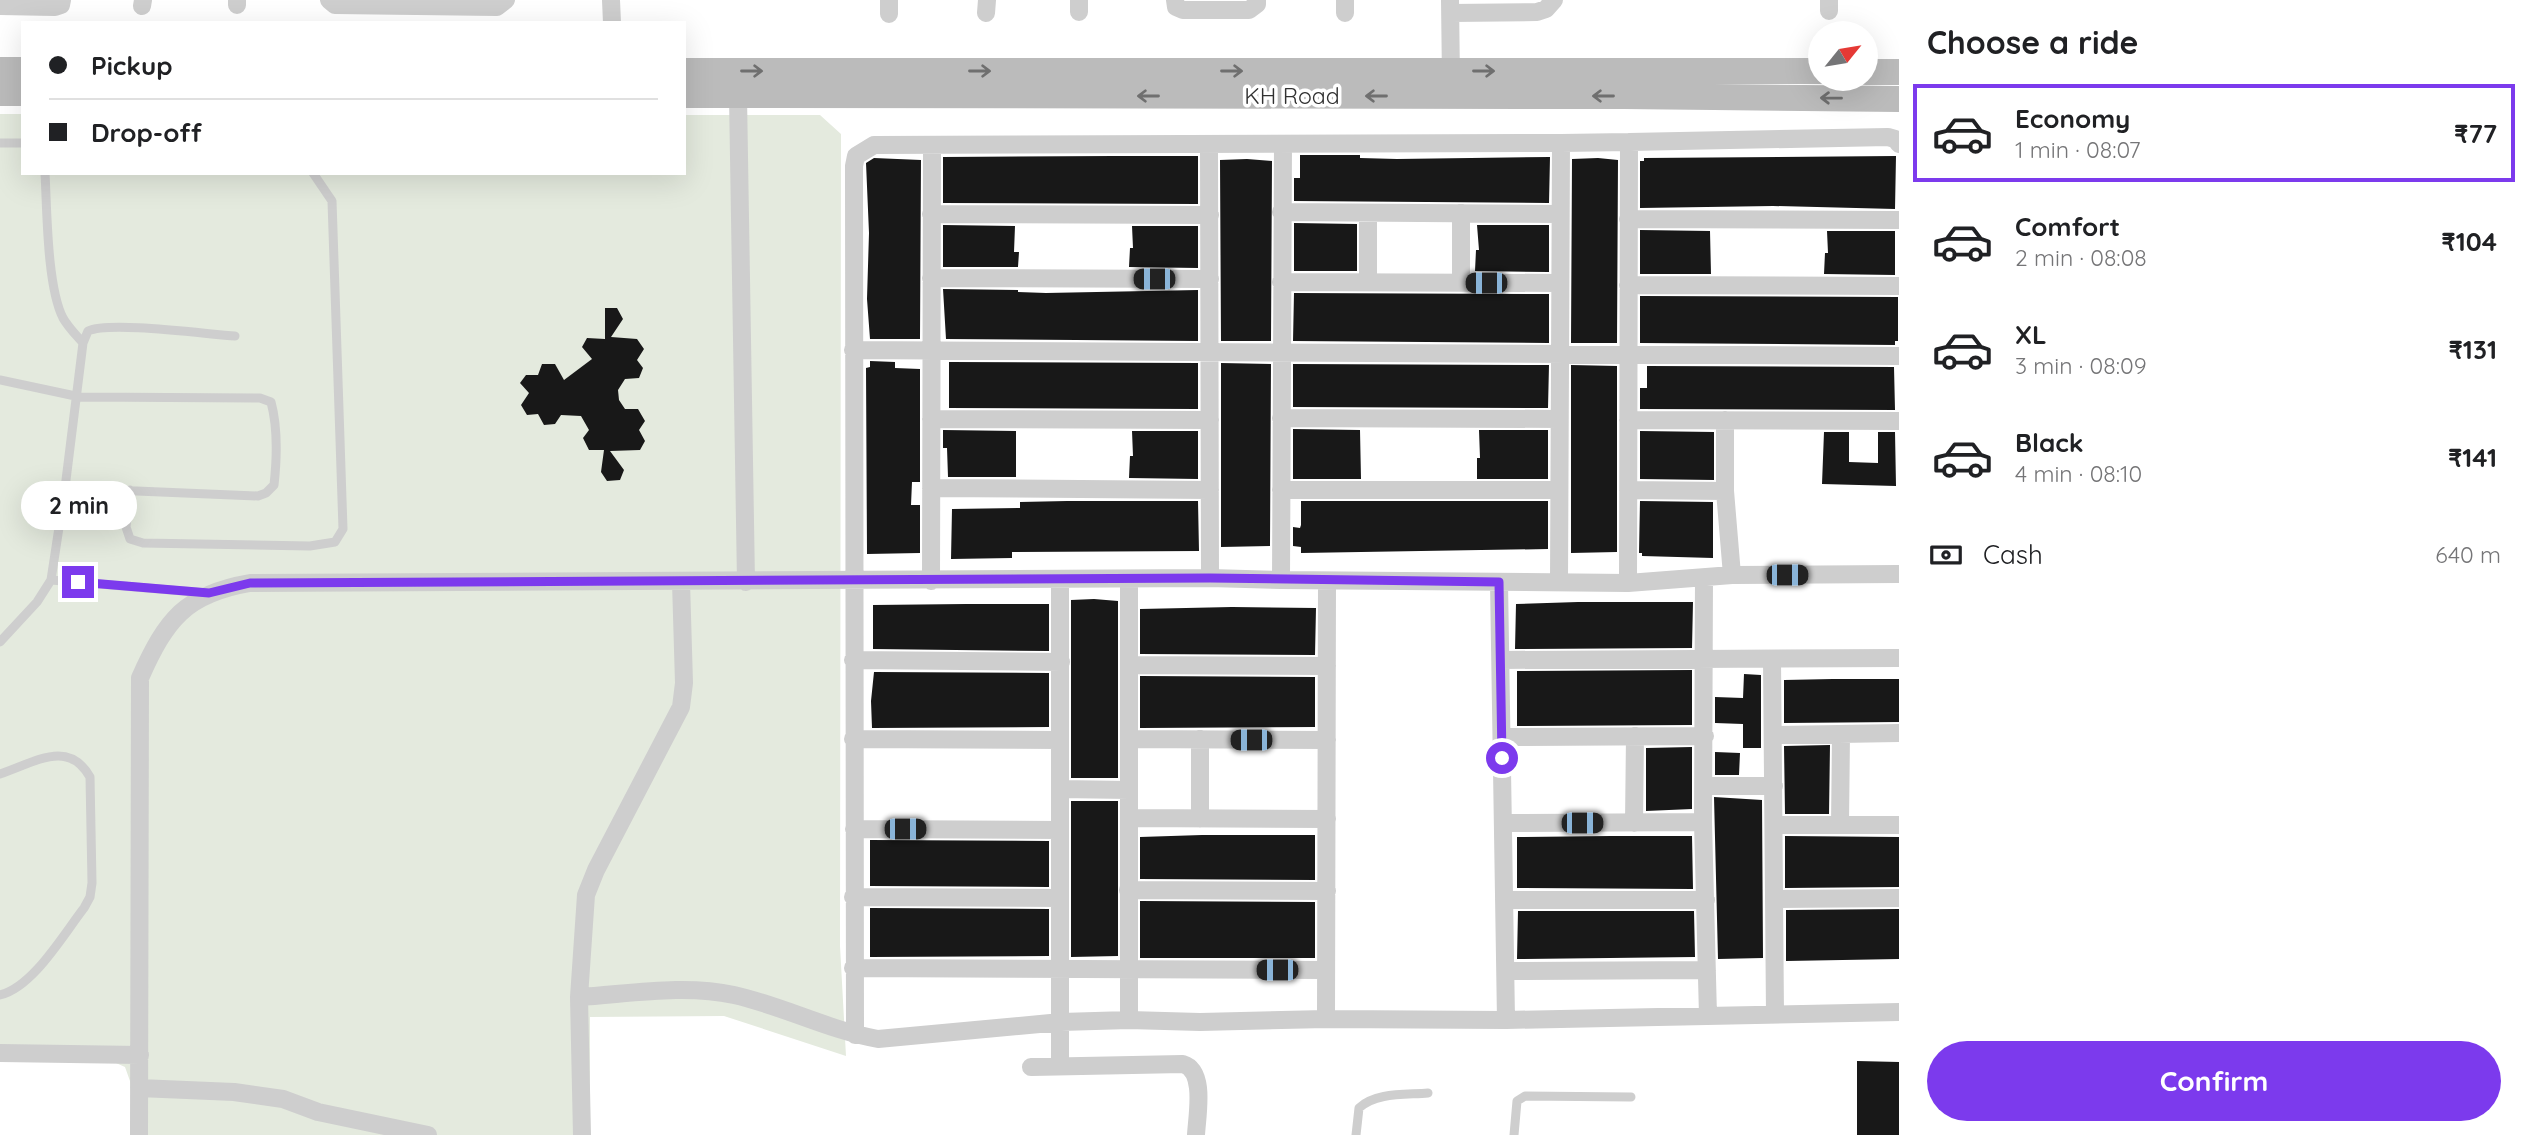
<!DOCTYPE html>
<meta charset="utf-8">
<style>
:root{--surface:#fff;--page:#f2f2f2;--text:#202124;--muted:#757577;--line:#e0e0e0;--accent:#7c3aed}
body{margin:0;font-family:Quicksand,sans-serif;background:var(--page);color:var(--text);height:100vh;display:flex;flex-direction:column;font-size:26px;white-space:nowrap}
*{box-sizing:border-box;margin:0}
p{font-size:23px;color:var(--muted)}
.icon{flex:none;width:38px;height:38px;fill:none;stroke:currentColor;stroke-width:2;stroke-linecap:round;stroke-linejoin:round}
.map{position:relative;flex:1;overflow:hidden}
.drawer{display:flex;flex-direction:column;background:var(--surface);width:630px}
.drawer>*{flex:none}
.guide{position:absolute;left:21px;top:21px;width:665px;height:154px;border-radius:0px;box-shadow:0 7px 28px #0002;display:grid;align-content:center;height:154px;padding:0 28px;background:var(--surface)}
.needle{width:46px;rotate:60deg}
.controls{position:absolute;left:1808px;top:21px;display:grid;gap:14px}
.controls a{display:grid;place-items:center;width:70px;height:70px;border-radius:50%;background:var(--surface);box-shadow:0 7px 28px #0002;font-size:35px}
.end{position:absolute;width:32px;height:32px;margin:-16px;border:9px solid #7c3aed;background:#fff;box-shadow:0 0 0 4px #fff}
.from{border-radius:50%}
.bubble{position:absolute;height:49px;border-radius:24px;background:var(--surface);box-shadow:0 7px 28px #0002;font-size:23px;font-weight:700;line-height:49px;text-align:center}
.car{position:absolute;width:21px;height:42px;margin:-21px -10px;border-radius:9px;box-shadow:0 0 5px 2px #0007;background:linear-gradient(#222 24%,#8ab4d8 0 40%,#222 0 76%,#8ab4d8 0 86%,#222 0)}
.guide b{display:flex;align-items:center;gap:24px;height:66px;font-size:26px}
.guide b+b{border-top:2px solid var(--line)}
.guide i{width:18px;height:18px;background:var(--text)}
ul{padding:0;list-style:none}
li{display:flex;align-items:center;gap:21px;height:98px;margin:0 14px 10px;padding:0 14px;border:4px solid transparent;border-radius:0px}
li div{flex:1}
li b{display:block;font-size:26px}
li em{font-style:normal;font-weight:700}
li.selected{border-color:var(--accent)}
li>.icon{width:63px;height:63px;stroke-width:1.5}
h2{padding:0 28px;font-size:32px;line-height:84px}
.pay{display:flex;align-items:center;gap:18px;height:77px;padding:0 28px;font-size:26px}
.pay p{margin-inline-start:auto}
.button{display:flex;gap:14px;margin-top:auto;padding:14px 28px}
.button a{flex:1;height:80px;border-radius:42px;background:var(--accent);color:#fff;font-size:28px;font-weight:700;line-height:80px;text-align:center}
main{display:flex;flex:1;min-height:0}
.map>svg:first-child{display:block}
.grass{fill:#e4eade}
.building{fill:#181818}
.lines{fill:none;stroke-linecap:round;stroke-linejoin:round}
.service{stroke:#cecece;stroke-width:9}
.minor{stroke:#cecece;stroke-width:18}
.secondary{stroke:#bbb;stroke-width:26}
.oneway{stroke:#6f6f6f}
.route{stroke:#7c3aed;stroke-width:9}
.labels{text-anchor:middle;stroke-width:7;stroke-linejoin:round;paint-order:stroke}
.street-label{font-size:23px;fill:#313131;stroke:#fff}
</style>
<main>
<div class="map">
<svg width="1899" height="1135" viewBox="0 0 1899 1135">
<rect width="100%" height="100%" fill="#fff"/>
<path class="grass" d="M0,114h23v59h661v-58h136l21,19 -1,812 6,110 -122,-40 -134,1v118h-456l-4,-54 -5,-14 -9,-4 -116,-6z"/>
<path class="building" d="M1300,155h60v3l37,1 153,-2 -1,46 -255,-2v-23h6z
M1114,156h84v48l-255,-1v-46z
M1896,156l-1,53 -122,-3 -133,2v-47h4v-3z
M874,158l47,2 -1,179h-50l-3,-40 2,-66 -3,-70z
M1598,158l20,2 -1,183h-46l1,-184z
M1247,159l25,2 -1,180h-50l-1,-181z
M1294,223l63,1v47h-63z
M943,225l72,1 -1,26h5l-1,15h-75z
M1477,225h72v47l-74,-1 1,-21h3z
M1132,226h66v42l-69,-1 1,-19h3z
M1640,230l70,1 1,43h-71z
M1827,231h68v44l-71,-1 1,-21h3z
M943,289l75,1v2l28,1 152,-3v51l-252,-2z
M1294,293l255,1v49l-256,-2z
M1640,296l258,1v44h-3v4l-255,-2z
M605,308h12l6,11 -12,18 26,2 7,10 -7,11 6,8 -4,10 -14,1 -7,11 1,10 6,9h13l7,12 -6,9 6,11 -5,9 -30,1 14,19 -4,10 -13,1 -6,-9 3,-22h-15l-6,-12 6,-8 -8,-14 -20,-1 -6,9 -11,1 -6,-11 -11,1 -6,-10 8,-12 -9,-10 6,-8h12l4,-11h13l9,16 28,-21 -10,-12 5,-9 18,1z
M870,361l25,1v6l25,1v113h-8l-1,23h9v48l-53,1 -1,-186 4,-1z
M949,362l249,1v46l-249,-1z
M1221,363l50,1 -1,182 -49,1z
M1293,364l256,1 -1,43 -255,-1z
M1571,365l46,1v186l-46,1z
M1647,366l247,1 1,43 -255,-1v-21h7z
M1293,429l67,1 1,49h-68z
M943,430l73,1v46h-68l-1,-29h-4z
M1479,430h69v49h-71v-21h3z
M1132,431h66v48l-69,-1 1,-22h3z
M1640,431l74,1v48l-74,-1z
M1824,432h25v30l29,1v-31h17l1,54 -74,-2z
M1067,501h131l1,50 -187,1v6l-61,1 1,-50 68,-1v-6z
M1301,501h247v48l-247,4v-6l-8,-1v-19l7,1 1,-3z
M1640,501l73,1v56l-71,-2v-3h-3z
M1094,599l24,2v177h-47v-178z
M1578,602h115l-1,46 -177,1 1,-45z
M966,604h83v47l-176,-2v-44z
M1232,607l84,1 -1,47 -175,-1v-45z
M1692,670v55l-175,1v-55z
M874,672l175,1v54l-177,1 -1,-27z
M1744,674l17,1v73h-18v-24l-28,-1v-26l28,1z
M1140,676l175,1v50l-175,1z
M1833,679h66v43l-115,1v-43z
M1830,745l-1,69h-44l-1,-68z
M1692,747v62l-46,2v-63z
M1715,752l25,1 -1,22h-24z
M1714,797l48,3 1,158 -45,1z
M1071,801h47v155l-47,1z
M1202,835h113v45l-175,-1v-42z
M1610,836h82l1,53 -176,-1v-51z
M1785,836l114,1v50l-114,1z
M870,840l179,1v46l-179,-1z
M1140,901l175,1v56h-175z
M870,908l179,1v47l-179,1z
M1899,909v50l-113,2v-51z
M1518,911h176l1,46 -178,2z
M1857,1061l42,1v73h-42z"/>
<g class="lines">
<path class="service" d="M0,143h23
M45,173c2,36 2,114 18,145 5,9 13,17 20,25
M0,380l80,17 180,1 11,4c7,26 6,56 3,83l-8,8 -8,3 -193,-8 -14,92 156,13
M65,488l18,-145 5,-12c22,-10 117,3 147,5
M130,490l-4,37 4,12 13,4 167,3 25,-4 8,-13 -11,-328 -19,-28
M0,642l37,-40 14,-22
M0,774c34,-11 68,-36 90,3l2,106 -2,14 -6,11c-21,27 -51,79 -84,87
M1356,1135l3,-27c17,-16 47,-13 69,-15
M1514,1135l3,-34 8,-5 106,1"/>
<path class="minor" d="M237,0v5
M329,0l6,5 162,2 9,-7
M611,0l1,23
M1079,0v12
M1175,0l1,7 7,3h66l8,-6v-4
M1345,0v13
M1450,0l1,80
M1829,0v11
M0,6l55,1 6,-2 1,-5
M142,6l1,-6
M986,13l1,-13
M1451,13l86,-1 9,-3 8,-9
M889,14v-14
M738,96l8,486
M1629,142l259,-5 7,2 4,5
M1209,144l1,434
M1281,212l278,2
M1461,213v70
M931,214l279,1
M1628,219l271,1
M931,278l279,1
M1281,282l278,1
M1368,282v-69
M1628,285l271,1
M853,350l1046,6
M1281,418l278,1
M931,419l279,1
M1628,420l271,1
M1725,420v71l7,84
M931,488l279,2
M1281,490h278
M1628,490l97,1
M1704,578l-1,244 5,194
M1281,580l2,-436
M931,581l1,-436
M1499,582l7,438
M1559,582l2,-439 68,-1 -1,441
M1772,659l3,355
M853,660l208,2
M1501,660l398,-2
M1129,665l198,1
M1773,735l126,-2
M1502,737l203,-1
M853,739l207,1
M1129,739l198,1
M1200,739v80
M1705,786h69
M1060,789l69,1
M1130,818l197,1
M1503,823l200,-1
M1634,823l1,-87
M1774,825h125
M1840,825l1,-91
M854,829l206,1
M1128,890l199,1
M853,897l207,1
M1775,899l124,-1
M1504,900h202
M853,968l473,2
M1506,971l201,-1
M579,997c50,-3 105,-13 155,-2 49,11 94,35 144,44l183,-17 68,-2 71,2 126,-3 180,1 393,-8
M1326,1019l1,-438
M1129,1020v-441
M855,1035l-1,-869 2,-10 18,-11 687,-2
M0,1053l140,2
M1060,1066v-486
M1031,1067l152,-3c23,7 14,51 13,71
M139,1088l95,4 49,7 35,13 110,23
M139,1135l1,-457c26,-58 45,-84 110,-95l960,-5 71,2 347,3 104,-8 167,-1
M582,1135l-3,-138 7,-102 10,-25 85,-163 3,-24 -3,-101"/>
<path class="secondary" d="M0,70h23
M684,71h1136
M1866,72h33
M0,93h23
M684,95l940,1 275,3"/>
</g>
<defs><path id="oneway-shaft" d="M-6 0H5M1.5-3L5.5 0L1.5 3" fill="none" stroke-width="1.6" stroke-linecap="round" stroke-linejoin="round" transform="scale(1.75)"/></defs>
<g class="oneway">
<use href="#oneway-shaft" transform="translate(752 71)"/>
<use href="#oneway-shaft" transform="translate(980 71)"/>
<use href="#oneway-shaft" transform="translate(1232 71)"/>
<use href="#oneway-shaft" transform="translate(1484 71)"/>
<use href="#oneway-shaft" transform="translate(1148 96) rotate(-180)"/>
<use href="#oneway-shaft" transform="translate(1376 96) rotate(-180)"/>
<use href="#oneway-shaft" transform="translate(1603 96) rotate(-180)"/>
<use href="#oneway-shaft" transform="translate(1831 98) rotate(-179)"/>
</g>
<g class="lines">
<path class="route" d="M78,582l131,11 41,-10 960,-5 289,4 3,176"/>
</g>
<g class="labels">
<g class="street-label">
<text x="1292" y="104">KH Road</text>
</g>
</g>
</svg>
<div class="controls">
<a><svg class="needle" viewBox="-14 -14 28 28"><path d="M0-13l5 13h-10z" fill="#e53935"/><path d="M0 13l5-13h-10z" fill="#757577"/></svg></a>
</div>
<i class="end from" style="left:1502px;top:758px"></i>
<i class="end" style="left:78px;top:582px"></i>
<div class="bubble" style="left:21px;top:481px;width:116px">2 min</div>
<i class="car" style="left:1154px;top:279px;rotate:270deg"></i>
<i class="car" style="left:1486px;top:283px;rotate:270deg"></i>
<i class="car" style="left:1787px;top:575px;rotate:90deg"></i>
<i class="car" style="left:1251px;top:740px;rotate:270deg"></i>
<i class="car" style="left:1582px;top:823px;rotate:90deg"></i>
<i class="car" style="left:905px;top:829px;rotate:90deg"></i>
<i class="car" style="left:1277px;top:970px;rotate:270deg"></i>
<div class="guide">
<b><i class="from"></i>Pickup</b>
<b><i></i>Drop-off</b>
</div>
</div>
<section class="drawer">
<h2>Choose a ride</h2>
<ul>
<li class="selected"><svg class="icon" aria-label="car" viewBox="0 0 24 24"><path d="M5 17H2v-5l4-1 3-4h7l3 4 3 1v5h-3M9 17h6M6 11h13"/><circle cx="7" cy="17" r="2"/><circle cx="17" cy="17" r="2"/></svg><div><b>Economy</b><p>1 min · 08:07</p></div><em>₹77</em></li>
<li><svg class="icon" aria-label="car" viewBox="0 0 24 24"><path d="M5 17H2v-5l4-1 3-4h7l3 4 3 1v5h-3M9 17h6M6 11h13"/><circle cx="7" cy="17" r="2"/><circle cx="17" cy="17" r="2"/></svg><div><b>Comfort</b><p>2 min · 08:08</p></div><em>₹104</em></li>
<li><svg class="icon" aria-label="car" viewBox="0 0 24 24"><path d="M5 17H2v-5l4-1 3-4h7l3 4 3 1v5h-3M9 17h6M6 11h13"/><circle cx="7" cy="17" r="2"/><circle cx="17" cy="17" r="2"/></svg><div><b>XL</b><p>3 min · 08:09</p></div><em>₹131</em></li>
<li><svg class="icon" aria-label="car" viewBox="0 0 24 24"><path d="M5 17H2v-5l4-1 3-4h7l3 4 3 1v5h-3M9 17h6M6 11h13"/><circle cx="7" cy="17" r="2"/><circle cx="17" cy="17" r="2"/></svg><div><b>Black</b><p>4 min · 08:10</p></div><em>₹141</em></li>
</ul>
<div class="pay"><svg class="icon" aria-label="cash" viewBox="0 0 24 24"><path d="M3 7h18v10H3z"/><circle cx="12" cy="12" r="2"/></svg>Cash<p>640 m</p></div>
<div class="button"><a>Confirm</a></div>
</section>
</main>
